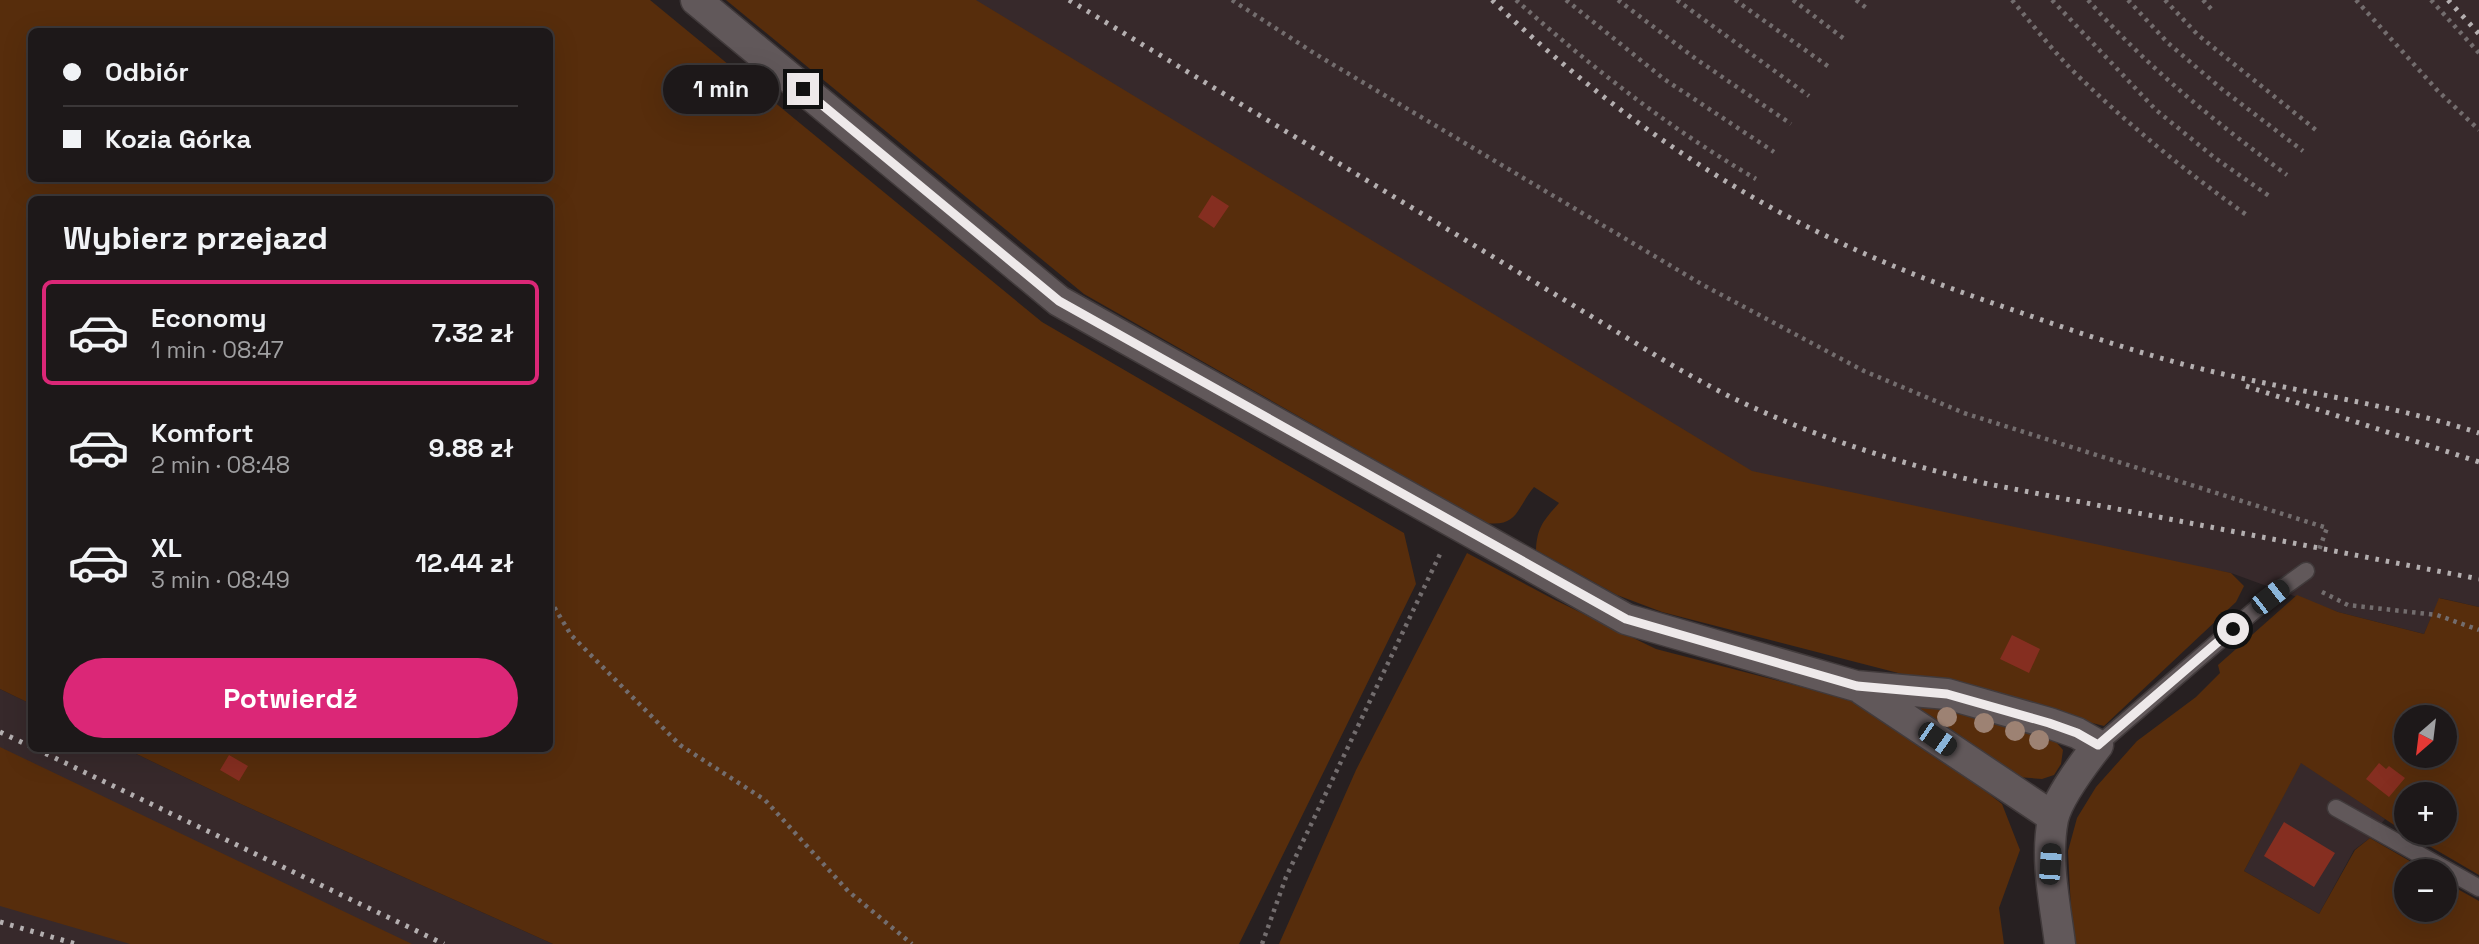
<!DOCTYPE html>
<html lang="pl">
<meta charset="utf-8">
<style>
:root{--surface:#1d1819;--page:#2a2526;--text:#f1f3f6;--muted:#a0a0a2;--line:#3b3738;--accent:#db2777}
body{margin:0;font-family:"Space Grotesk",sans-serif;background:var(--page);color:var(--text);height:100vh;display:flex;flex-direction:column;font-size:26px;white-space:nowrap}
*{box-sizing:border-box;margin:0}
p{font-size:23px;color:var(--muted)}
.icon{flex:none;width:38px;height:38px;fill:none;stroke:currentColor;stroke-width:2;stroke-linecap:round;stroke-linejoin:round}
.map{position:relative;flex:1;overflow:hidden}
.details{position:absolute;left:28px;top:196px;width:525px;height:556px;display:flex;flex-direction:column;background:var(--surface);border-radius:10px;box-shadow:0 7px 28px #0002,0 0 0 2px var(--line)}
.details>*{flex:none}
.guide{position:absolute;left:28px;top:28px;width:525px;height:154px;border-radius:10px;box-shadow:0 7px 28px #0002,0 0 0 2px var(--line);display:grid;align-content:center;height:154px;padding:0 35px;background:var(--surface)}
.needle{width:46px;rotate:208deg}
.buttons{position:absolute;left:2394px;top:705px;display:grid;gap:14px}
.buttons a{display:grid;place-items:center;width:63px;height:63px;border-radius:50%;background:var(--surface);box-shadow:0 7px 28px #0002,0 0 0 2px var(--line);font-size:35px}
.end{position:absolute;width:32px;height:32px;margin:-16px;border:9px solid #eee9ea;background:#111;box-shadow:0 0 0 4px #111}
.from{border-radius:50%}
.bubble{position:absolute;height:49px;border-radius:24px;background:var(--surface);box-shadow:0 7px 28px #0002,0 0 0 2px var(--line);font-size:23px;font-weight:600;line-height:49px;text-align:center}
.car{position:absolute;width:21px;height:42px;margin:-21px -10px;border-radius:9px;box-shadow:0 0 5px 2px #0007;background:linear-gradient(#222 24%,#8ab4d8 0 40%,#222 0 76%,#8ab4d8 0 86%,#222 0)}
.guide b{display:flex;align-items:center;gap:24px;height:66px;font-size:26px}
.guide b+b{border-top:2px solid var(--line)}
.guide i{width:18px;height:18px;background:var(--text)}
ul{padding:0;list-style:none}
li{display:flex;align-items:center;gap:21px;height:105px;margin:0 14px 10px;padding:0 21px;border:4px solid transparent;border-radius:10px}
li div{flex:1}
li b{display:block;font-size:26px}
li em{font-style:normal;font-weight:600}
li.on{border-color:var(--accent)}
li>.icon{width:63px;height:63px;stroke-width:1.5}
h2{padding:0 35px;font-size:32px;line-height:84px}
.cta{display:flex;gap:14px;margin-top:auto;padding:14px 35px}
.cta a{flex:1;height:80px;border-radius:42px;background:var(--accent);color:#fff;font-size:28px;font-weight:600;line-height:80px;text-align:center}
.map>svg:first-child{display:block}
.built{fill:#37292b}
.green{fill:#572d0c;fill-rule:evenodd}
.building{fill:#852e20}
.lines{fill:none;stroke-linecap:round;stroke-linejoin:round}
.lane-casing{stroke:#413a3b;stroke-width:19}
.street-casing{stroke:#413a3b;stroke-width:33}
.path{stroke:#736d6e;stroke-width:4.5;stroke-dasharray:3.5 5;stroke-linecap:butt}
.lane{stroke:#61585a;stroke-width:16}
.street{stroke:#61585a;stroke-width:30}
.rail{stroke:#b4afb0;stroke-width:5;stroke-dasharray:3.5 7;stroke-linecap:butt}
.tree{fill:#9d8273}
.route{stroke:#eee9ea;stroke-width:9}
</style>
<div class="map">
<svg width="2479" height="944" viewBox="0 0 2479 944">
<rect width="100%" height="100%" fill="#272021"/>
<path class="built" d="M786,0h1693v607l-39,-9 -16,36 -86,-22 -107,-39 -28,-5 -644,-66z
M0,689l31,15 1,45h94l117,56 310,139h-553z
M2301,762l84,57 -15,19 -16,12 -35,64 -75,-43z"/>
<path class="green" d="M0,0h650l392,322 362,211 12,51 -177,360h-686l-310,-139 -117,-56h424v-549h-518l-1,504 -31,-15zM32,32h518v146h-518z
M726,0h250l776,471 479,102 13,13 -8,16 -132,124 -442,-114 -45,-17 -81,-45c1,-23 8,-30 23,-47l-25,-16c-18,22 -16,40 -48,36l-402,-229z
M1467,553l88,47 101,49 203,53 76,50 67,52 18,46 -21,58 5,36h-725l77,-174z
M2297,595l41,17 86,22 15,-36 40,9v268l-72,-42h38v-39h-39v39l-105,-70 -57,108 75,43 36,-64 15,-12 57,33 -21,1v38h39v-28l34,19v43h-404l-3,-15 -4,-78 9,-33 19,-31 41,-46 59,-44 24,-24 -2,-8zM2406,718h39v38h-39z
M1924,703l127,33 12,14 -2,14 -7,11 -12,4 -25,-2 -95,-64 -2,-3z
M0,747l412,197h-282l-130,-38z"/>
<path class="building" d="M1212,195l17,11 -15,22 -16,-11z
M2012,635l28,14 -11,24 -29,-14z
M229,755l19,11 -9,15 -19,-11z
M2379,763l7,6 3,-3 16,12 -16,19 -23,-18z
M2284,822l51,31 -21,34 -50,-31z"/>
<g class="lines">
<g class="lane-casing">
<path id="lane" d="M2098,745l172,-148 36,-26
M2336,808l143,80"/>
</g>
<g class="street-casing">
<path id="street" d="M696,0l363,301 567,318 230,67 91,8 102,29 28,10 21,12c-14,18 -40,52 -45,74 -8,41 2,84 7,125
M1863,690l190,127"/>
</g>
<path class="path" d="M1232,0l85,55 386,230 161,86 100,42 363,115 -8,22
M1516,0c75,67 153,128 240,179
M1566,0l98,79 110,73
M1618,0l78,59 95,65
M1677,0l132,96
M1735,0l94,67
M1793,0l54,41
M1856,0l13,10
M2012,0c19,23 38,47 59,69 55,54 114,102 177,147
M2052,0l104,110 59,48 57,40
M2088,0c59,67 127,122 199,175
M2128,0l40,43 55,47 80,61
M2165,0l33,35 118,95
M2203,0l10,11
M2356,0l82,91 41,39
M2431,0l48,53
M2322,592l26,13 89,10 42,15
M550,600l21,35 109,110 85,55 83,91 64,53
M1262,944l24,-67 155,-325"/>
<use href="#lane" class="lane"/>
<use href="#street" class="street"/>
<path class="rail" d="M1069,0l606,367c20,11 41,23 62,33 80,38 165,64 251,84l491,95
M1492,0c107,103 234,193 371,253 52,23 105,42 159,60 60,21 122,42 184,57 91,22 184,34 273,63
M2448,0l31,34
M2246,386l233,76
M0,732l32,15
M36,749l408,195
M0,922l76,22"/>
</g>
<g class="tree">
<circle cx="1947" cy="717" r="10"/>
<circle cx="1984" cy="723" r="10"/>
<circle cx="2015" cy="731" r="10"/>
<circle cx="2039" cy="740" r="10"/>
</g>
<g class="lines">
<path class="route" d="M803,89l256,212 567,318 231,67 90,8 102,29 28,10 21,12 135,-116"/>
</g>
</svg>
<div class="buttons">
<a><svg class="needle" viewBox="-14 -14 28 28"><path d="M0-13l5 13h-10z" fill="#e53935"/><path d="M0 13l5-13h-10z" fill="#a0a0a2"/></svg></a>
<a>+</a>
<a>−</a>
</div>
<i class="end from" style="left:2233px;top:629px"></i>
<i class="end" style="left:803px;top:89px"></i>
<div class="bubble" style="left:663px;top:65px;width:116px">1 min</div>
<i class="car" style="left:2270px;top:597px;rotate:52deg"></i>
<i class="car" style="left:1937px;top:739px;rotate:125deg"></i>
<i class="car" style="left:2050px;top:864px;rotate:4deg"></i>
<div class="guide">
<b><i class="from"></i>Odbiór</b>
<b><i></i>Kozia Górka</b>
</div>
<section class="details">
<h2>Wybierz przejazd</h2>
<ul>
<li class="on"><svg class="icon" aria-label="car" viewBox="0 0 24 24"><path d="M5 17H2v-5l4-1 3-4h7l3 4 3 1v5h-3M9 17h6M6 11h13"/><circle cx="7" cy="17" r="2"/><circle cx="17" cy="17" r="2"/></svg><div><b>Economy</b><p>1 min · 08:47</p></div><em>7.32 zł</em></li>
<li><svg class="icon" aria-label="car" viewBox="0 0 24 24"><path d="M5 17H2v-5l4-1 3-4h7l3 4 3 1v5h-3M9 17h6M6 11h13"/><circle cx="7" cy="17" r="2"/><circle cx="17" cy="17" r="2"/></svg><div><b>Komfort</b><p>2 min · 08:48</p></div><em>9.88 zł</em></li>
<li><svg class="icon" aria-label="car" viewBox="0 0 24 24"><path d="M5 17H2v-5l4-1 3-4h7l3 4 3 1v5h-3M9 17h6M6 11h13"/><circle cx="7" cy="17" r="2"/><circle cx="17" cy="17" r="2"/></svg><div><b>XL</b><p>3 min · 08:49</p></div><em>12.44 zł</em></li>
</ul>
<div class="cta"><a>Potwierdź</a></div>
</section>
</div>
